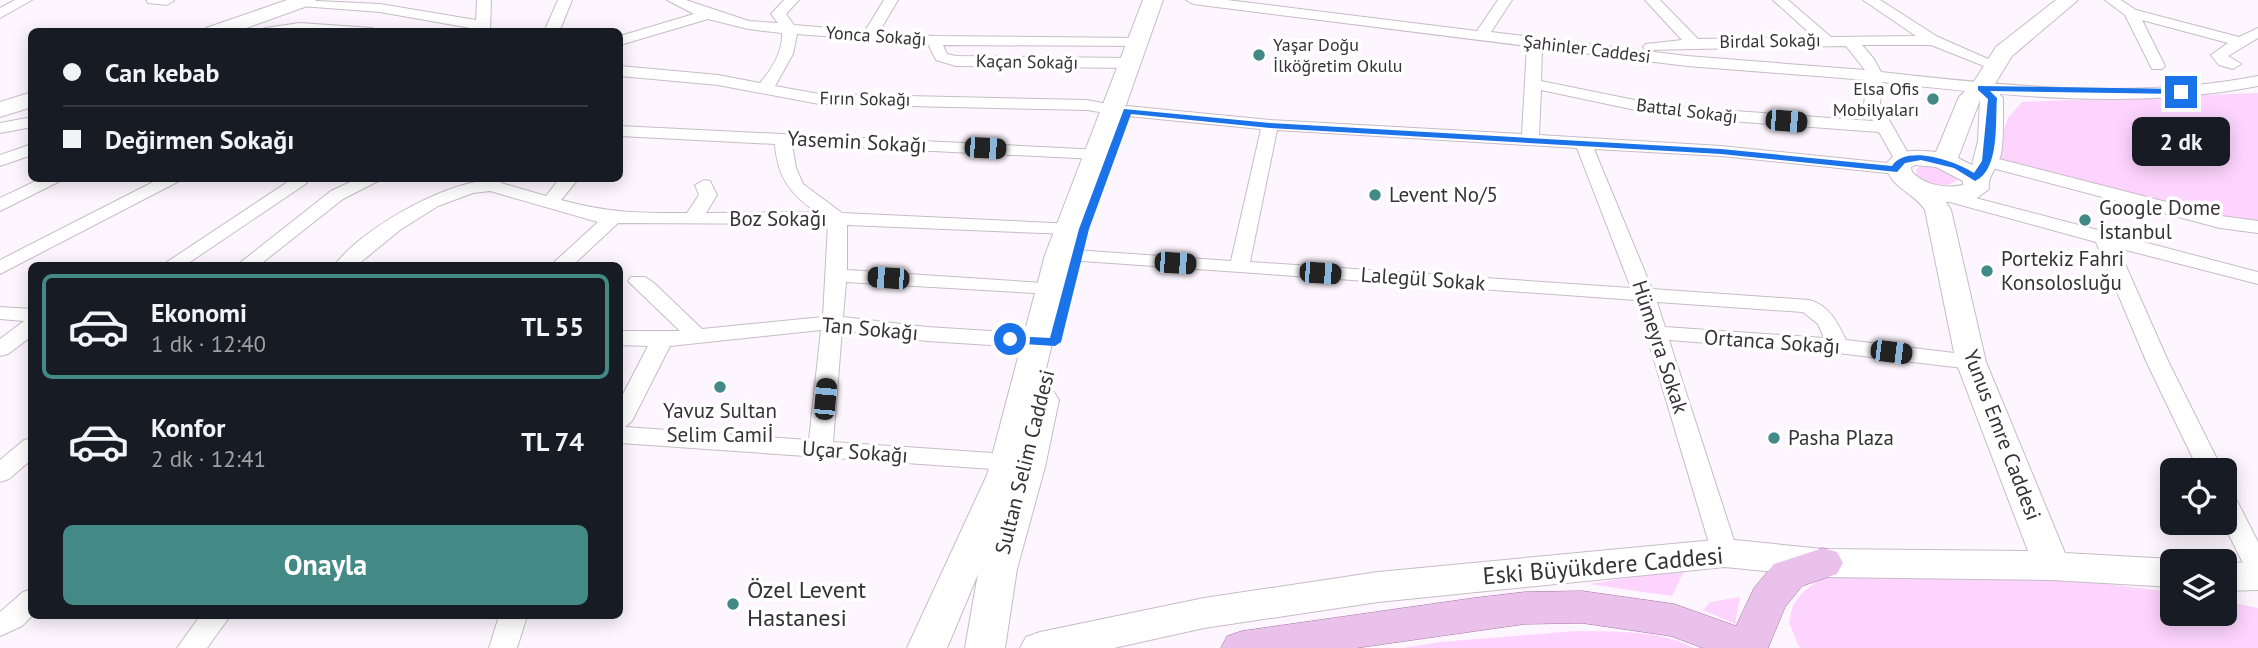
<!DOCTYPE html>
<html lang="tr">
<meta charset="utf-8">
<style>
:root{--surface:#171b24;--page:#20242c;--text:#f1f3f6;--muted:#9ea1a6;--line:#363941;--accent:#438a87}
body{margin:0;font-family:"PT Sans",sans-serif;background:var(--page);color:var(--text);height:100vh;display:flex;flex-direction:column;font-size:26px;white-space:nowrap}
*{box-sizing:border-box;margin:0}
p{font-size:23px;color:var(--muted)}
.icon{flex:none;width:38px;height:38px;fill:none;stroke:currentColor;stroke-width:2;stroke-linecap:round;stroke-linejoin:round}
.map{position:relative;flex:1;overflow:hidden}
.drawer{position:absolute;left:28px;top:262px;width:595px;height:357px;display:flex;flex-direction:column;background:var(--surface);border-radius:10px;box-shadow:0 4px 18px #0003}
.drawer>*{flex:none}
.banner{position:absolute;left:28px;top:28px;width:595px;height:154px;border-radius:10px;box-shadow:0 4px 18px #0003;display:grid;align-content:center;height:154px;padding:0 35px;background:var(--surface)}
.buttons{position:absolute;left:2160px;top:458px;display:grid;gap:14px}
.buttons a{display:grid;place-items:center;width:77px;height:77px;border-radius:10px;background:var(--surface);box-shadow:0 4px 18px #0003;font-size:35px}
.end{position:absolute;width:32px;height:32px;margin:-16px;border:9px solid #1a73e8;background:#fff;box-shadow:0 0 0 4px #fff}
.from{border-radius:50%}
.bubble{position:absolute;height:49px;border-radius:10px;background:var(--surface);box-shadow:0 4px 18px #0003;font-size:23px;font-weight:700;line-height:49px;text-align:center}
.car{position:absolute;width:21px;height:42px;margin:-21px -10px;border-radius:9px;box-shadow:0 0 5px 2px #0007;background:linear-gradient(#222 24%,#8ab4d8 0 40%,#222 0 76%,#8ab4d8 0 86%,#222 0)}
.banner b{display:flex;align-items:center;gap:24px;height:66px;font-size:26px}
.banner b+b{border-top:2px solid var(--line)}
.banner i{width:18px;height:18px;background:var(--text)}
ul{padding:12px 0 0;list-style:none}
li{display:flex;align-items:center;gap:21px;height:105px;margin:0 14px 10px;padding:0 21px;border:4px solid transparent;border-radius:10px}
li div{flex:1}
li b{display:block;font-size:26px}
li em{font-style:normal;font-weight:700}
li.selected{border-color:var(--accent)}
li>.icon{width:63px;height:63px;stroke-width:1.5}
.action{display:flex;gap:14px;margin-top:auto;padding:14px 35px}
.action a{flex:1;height:80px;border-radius:10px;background:var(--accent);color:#fff;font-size:28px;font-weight:700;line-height:80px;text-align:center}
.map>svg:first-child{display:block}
.green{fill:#fdd4fe}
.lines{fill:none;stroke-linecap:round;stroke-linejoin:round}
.street-casing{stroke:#c6bcc6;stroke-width:2}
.secondary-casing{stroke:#c6bcc6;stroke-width:2}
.primary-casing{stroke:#a274a3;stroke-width:1}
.street{fill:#fff;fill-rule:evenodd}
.secondary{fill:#fff;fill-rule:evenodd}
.primary{fill:#eac1eb;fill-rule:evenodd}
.route{fill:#1a73e8}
.poi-dot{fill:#438a87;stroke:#fff;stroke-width:2.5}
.labels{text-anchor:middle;stroke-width:7;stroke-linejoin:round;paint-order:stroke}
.far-street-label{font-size:18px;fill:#363236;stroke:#fff}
.far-poi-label{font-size:18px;fill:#363236;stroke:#fff;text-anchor:start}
.street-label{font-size:21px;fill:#363236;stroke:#fff}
.poi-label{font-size:21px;fill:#363236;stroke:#fff;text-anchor:start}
.near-street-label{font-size:24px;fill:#363236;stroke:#fff}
.near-poi-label{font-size:24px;fill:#363236;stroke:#fff;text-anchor:start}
</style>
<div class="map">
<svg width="2258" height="648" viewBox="0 0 2258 648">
<rect width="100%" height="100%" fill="#fef6fe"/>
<path class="green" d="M2258,93v131l-45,-6 -219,-58 14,-42 14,-16z
M1919,167h17l21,11v2c-12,10 -29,3 -40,-5l-1,-6z
M1685,569l-13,27 -83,-12z
M1932,573l158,9 82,10v22h52v-13l34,7v40h-457l-3,-3 -9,-23 4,-17 11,-14 19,-14z
M1740,597l-5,27 -32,-14 7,-8z
M1576,631c39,1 82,-2 118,17h-292l39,-6z"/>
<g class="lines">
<g class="street-casing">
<path id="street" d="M15,0h17l-32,18v-10z
M146,0h27l1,1 -7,4 -19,-2z
M295,0l85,4 96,16 1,-20h14l-1,32h-14v-3l-96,-17 -79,-6 -5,-1z
M558,0h14l-13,32h-15z
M667,0h19l63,21 29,2 -7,-9 13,-14h15l-13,14 8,11 71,6 19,-31h14l-19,32 55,4 205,2 7,4 -7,4 -196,-1 4,9 9,2 176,2 8,5 -8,5 -176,-2 -20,-6 -8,-16 -131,-10 -4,20 -18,32 44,8 268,6 31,6 2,3 7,-3 143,14 252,14 5,-88 -334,-42 -7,-4h41l250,31 21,-31h14l-21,32 196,24 178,14 -19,-24 -200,4 -3,-3 3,-3 36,-4 -37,-40h15l38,39 116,-2 -41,-37h15l43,37 85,-1 -53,-36h17l58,37 64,28 -3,3h-10l-58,-23h-69l12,14 7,13c124,14 254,28 377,4v10c-123,24 -253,10 -376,-4l-2,22 32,56 -9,5 3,4 -3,4 -6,1 -176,-18 -127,-7 58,140 157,11c20,5 29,23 37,40l125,15 8,2 3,5 -3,5 -8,2 -133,-16 -169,-13 69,213 -4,7 -9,3 -9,-3 -4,-7 -76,-253 -568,-40 -3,-4 10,-6 156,11 30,-132 -134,-13 -8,-5 -7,3 -25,-4 -268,-6 -101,-19 -98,-9v-10l98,9 42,8c12,-14 23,-32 22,-50l-34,-4 -40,-10 -88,26v-9l74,-22zM1542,48l145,18 180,14 -3,24 9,17 -209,-15 -123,-25zM1541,90l123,26 215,16 18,32 -176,-18 -182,-11zM1277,130l300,18 54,140 -381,-26zM1657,302l146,10 15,12 6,14 -159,-11z
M2105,0h16l15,10 103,27 19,-9v10l-30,18 13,8 -8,5 -14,-4 -8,-10 17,-12 -86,-23 23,46 -3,3h-10l-27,-54z
M300,23l72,5 7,4h-121l7,-4z
M32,117v10l-32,6v-10z
M620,126l481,24 3,4 -3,4 -6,1 -303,-15 4,24 7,16 39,29 233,11 2,4 -9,6 -221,-9v45l211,14 3,4 -3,4 -7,2 -205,-12 -3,35 84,10 110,7 8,2 3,5 -3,5 -8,2 -110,-7 -85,-11 -9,112 174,12 8,2 4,6 -4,6 -8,2 -387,-27v-43l28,-54 -28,-1v-14h60l-52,-50 3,-4h14l9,6 48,46 121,-12 5,-93 -210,-1 -46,43h-22l48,-44 -108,-31 -17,2 -35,13 -38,24 -44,36h-22c26,-36 106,-81 149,-85l1,-3h18l-1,5 45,13 14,-18h19l-18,22c47,13 78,13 126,13l12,-18 -4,-10 9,-5 6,1 7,14 -11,18 110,-1c-26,-18 -39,-36 -41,-68l-155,-8zM821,330l-12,110 -184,-13 7,-6 38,-75z
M32,144v11l-32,11v-11z
M1987,156l234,60 37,5v12l-38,-5 -239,-63 -3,-4 3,-4z
M42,178h24l-66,33v-13z
M161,178h24l-185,96v-14z
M359,178h25l-41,21 -85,67h-22l95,-75z
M292,179l10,-1 5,5 -123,83h-23z
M1941,189l317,83v12l-140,-36 51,115 54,108h-24l-52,-108 -51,-121 -161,-44 -3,-4 3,-4z
M0,307l32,2v27l-24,18 -8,2v-17l24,-18 -24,-2z
M32,438v21l-23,20 -9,3v-22l24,-20z
M2224,490l9,3 25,49v36l-9,-3 -26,-52z
M32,589v27l-10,10 -22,10v-24l23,-20z
M200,616h30l-23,32h-30z
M499,616h28l-10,32h-28z"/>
</g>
<g class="secondary-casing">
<path id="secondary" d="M287,0h29l-3,4 -78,28h-32l3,-4z
M1143,0h20l-90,255 -32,135 13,2 5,8 -14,67 -28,102 -12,79h-40l13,-74 -31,74h-40l80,-173 58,-220z
M2056,0h22l-66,56 -19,31 10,11c0,18 1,37 -2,56 -3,13 -14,22 -12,35l-12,9 -31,4 5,8 35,152 79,191 107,6 10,3h-10v25l-120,-7 -229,-3 -98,-10 -347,35 -174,26 -90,20h-94l6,-11 14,-5 164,-34 174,-26 347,-33 98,10 205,2 -72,-189 -31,-152c-12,-19 -36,-22 -39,-46 11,-16 33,-14 50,-12l23,-55 14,-14 23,-36zM1980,100l-2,41 -6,24 -14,-7zM1915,165l21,2 27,14v4c-18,4 -38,0 -51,-13l-1,-5z
M32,92v15l-32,10v-15z
M2258,562v28l-34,1v-28z"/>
</g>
<g class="primary-casing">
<path id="primary" d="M1823,548l14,4 6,11 -6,11 -35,12 -17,21 -17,41h-65l-32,-12 -89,-13 -57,1 -169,24h-135l6,-12 15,-5 232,-33 51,-6 57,-1 92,13 62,22 18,-38 20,-24z"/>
</g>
<use href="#street" class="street"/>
<use href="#secondary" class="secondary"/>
<use href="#primary" class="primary"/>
</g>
<path class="route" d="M1978,86l203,3 4,3 -4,2 -191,-3 7,7c-2,24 3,72 -22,83l-21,-13 -33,-8 -16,3 -8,9 -176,-18 -451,-26 -139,-14 -42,115 -28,113 -6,4 -45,-3 -6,-4 6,-3 40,2 29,-109 45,-120 146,14 451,26 171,17c14,-23 66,-4 82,7l8,-12 6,-62 -10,-9z"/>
<g class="poi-dot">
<circle cx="1259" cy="55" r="7"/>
<circle cx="1933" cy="99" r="7"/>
<circle cx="1375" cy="195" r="7"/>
<circle cx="2085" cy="220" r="7"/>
<circle cx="1987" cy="271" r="7"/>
<circle cx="720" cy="387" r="7"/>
<circle cx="1774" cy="438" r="7"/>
<circle cx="733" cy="604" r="7"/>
</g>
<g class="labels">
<g class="far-street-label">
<text transform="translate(876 36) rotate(4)" y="6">Yonca Sokağı</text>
<text transform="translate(1770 41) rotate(-1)" y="6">Birdal Sokağı</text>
<text transform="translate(1587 49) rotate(7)" y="6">Şahinler Caddesi</text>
<text transform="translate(1027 62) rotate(1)" y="6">Kaçan Sokağı</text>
<text transform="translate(865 99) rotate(1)" y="6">Fırın Sokağı</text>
<text transform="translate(1687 111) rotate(7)" y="6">Battal Sokağı</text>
</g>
<g class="far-poi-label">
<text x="1273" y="51">Yaşar Doğu<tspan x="1273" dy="21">İlköğretim Okulu</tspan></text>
<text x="1919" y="95" text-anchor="end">Elsa Ofis<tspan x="1919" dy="21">Mobilyaları</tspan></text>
</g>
<g class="street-label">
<text transform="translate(857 142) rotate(3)" y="7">Yasemin Sokağı</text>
<text x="778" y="226">Boz Sokağı</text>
<text transform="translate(1423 279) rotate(4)" y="7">Lalegül Sokak</text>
<text transform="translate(870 329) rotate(5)" y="7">Tan Sokağı</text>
<text transform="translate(1772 342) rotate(4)" y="7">Ortanca Sokağı</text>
<text transform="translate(1660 347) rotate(72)" y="7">Hümeyra Sokak</text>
<text transform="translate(2002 435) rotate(69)" y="7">Yunus Emre Caddesi</text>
<text transform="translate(855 452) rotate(4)" y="7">Uçar Sokağı</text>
<text transform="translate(1025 462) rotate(-76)" y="7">Sultan Selim Caddesi</text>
</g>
<g class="poi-label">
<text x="1389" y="202">Levent No/5</text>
<text x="2099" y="215">Google Dome<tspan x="2099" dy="24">İstanbul</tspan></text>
<text x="2001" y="266">Portekiz Fahri<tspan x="2001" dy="24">Konsolosluğu</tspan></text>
<text x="720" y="418" text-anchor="middle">Yavuz Sultan<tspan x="720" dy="24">Selim Camiİ</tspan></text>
<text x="1788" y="445">Pasha Plaza</text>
</g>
<g class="near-street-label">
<text transform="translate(1603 566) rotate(-5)" y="8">Eski Büyükdere Caddesi</text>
</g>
<g class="near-poi-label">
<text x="747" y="598">Özel Levent<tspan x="747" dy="28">Hastanesi</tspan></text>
</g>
</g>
</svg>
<div class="buttons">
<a><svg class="icon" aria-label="locate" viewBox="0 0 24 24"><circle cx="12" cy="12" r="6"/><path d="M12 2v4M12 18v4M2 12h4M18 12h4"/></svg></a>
<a><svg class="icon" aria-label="layers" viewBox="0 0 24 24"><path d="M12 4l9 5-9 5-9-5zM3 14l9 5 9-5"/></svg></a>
</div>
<i class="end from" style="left:1010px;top:339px"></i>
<i class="end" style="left:2181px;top:92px"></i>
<div class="bubble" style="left:2132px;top:117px;width:98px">2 dk</div>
<i class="car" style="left:1786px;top:121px;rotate:95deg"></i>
<i class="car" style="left:985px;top:148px;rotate:93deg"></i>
<i class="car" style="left:1175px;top:263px;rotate:94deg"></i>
<i class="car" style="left:1320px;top:273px;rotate:94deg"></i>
<i class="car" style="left:888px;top:278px;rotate:274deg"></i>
<i class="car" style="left:1891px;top:352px;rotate:97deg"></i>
<i class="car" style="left:825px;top:399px;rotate:5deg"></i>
<div class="banner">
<b><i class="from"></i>Can kebab</b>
<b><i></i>Değirmen Sokağı</b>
</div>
<section class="drawer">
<ul>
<li class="selected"><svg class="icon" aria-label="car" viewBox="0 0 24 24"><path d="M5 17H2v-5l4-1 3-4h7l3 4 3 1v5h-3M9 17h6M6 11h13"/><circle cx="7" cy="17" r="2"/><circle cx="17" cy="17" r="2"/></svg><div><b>Ekonomi</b><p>1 dk · 12:40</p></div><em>TL 55</em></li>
<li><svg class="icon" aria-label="car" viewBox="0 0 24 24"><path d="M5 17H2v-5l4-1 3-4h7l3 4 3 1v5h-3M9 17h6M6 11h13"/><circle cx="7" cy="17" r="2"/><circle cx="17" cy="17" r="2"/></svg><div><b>Konfor</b><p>2 dk · 12:41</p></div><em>TL 74</em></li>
</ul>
<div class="action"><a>Onayla</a></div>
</section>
</div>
